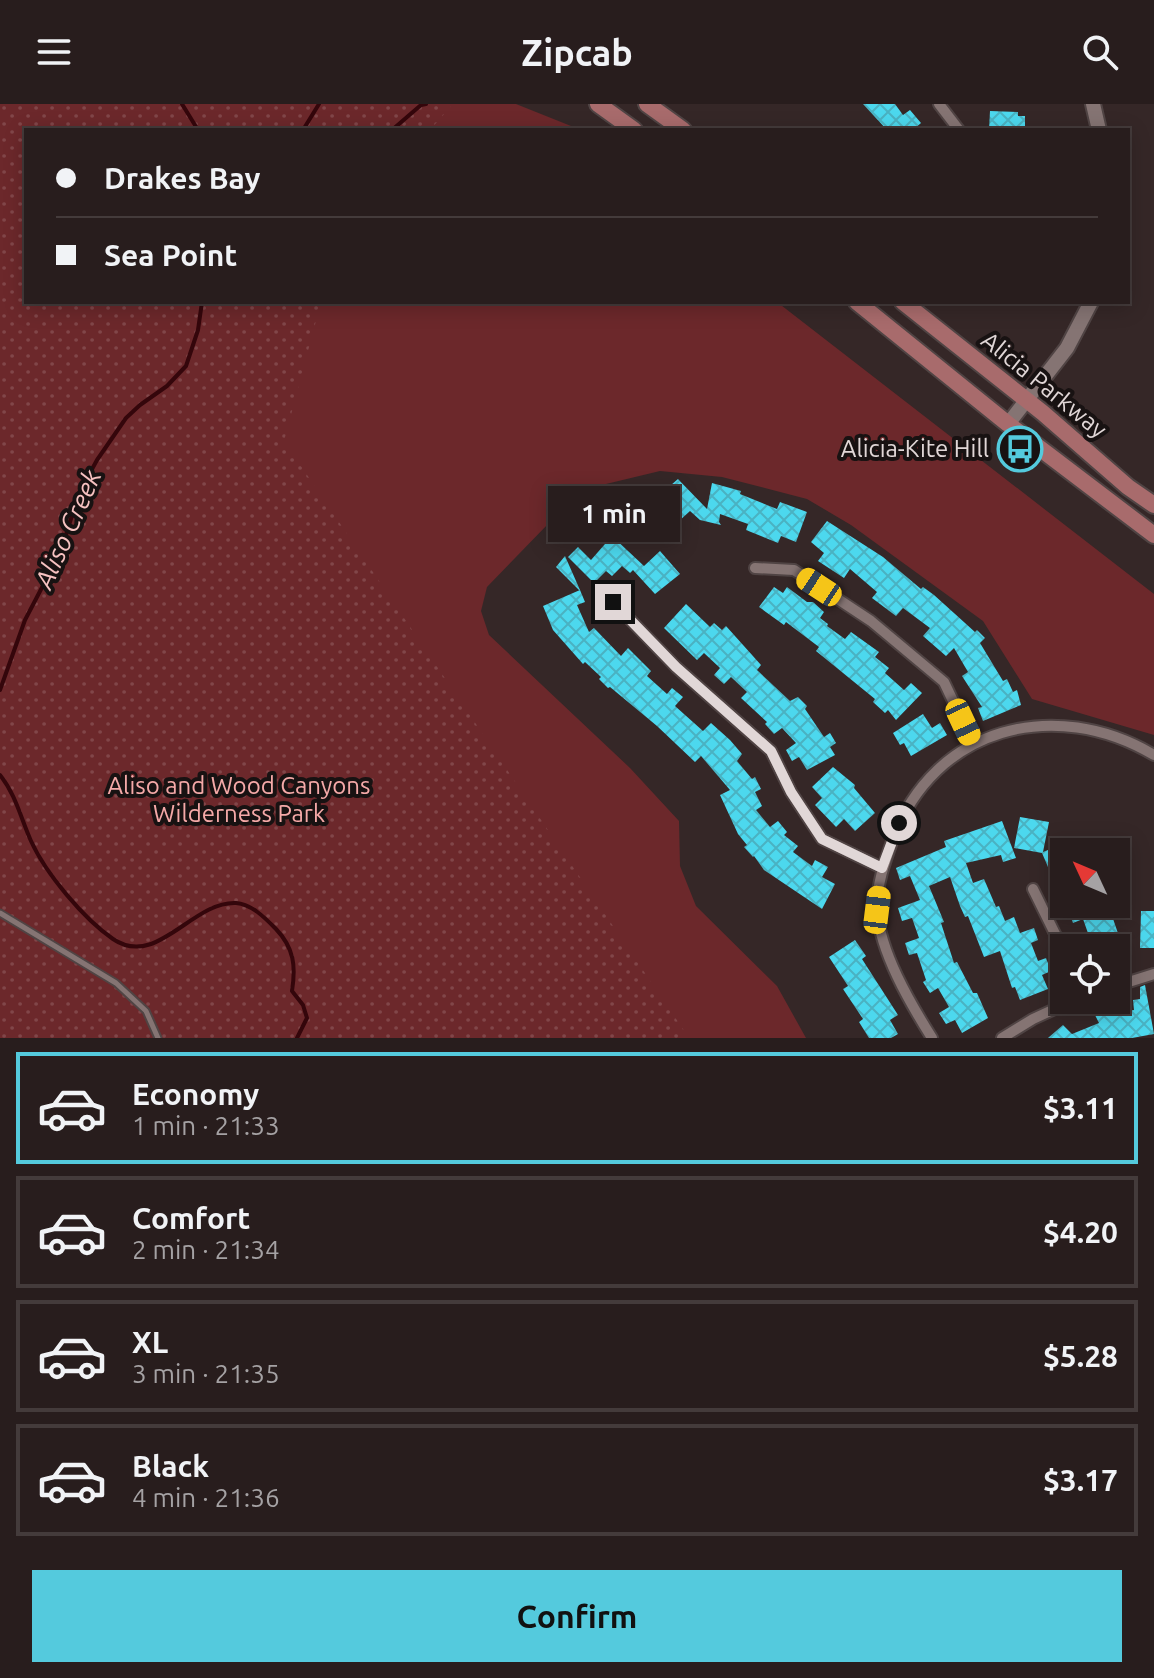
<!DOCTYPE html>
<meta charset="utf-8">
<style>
:root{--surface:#281d1d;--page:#342a2a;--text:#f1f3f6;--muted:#a5a2a4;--line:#443b3b;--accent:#54cadd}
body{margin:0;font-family:Ubuntu,sans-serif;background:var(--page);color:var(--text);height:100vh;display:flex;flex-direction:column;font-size:30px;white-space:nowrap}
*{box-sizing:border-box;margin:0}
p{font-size:26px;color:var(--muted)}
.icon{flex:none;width:44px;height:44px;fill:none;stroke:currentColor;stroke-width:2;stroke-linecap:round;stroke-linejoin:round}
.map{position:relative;height:934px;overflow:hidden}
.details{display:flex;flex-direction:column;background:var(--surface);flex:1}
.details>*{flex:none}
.hud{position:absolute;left:24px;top:24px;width:1106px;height:176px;border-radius:0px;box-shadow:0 4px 20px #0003,0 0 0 2px var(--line);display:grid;align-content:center;height:176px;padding:0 32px;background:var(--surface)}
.needle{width:52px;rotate:314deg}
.controls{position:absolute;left:1050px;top:734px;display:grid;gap:16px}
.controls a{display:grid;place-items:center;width:80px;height:80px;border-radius:0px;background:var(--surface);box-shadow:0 4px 20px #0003,0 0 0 2px var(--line);font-size:40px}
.end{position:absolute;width:36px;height:36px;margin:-18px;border:10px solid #e1d7d7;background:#111;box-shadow:0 0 0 4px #111}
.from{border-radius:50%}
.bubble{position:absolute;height:56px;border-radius:0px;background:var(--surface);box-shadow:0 4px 20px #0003,0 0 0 2px var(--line);font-size:26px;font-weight:600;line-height:56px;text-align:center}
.car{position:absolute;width:24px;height:48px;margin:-24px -12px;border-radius:10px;box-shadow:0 0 6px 2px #0007;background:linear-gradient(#f5c518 24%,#345 0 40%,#f5c518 0 76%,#345 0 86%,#f5c518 0)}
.hud b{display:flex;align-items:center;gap:28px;height:76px;font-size:30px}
.hud b+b{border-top:2px solid var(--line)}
.hud i{width:20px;height:20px;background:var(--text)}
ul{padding:14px 0 0;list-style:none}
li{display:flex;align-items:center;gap:24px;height:112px;margin:0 16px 12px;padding:0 16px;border:4px solid var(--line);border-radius:0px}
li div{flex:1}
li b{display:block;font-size:30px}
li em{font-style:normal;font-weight:600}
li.current{border-color:var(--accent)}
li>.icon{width:72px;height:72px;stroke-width:1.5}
.action{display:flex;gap:16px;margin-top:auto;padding:16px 32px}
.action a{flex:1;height:92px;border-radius:0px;background:var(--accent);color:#111;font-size:32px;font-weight:600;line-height:92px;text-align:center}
header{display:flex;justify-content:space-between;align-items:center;height:104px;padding:0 32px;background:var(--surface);font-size:36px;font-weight:600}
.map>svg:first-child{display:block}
.grass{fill:#6c282b}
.park{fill:url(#park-dots)}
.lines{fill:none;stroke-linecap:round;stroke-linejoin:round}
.stream{stroke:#34060b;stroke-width:4}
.building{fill:url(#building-cross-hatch)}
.lane-casing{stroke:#504444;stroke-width:9}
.street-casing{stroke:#504444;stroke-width:14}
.secondary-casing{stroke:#504444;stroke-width:18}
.primary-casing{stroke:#504444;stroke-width:20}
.lane{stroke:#857473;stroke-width:5}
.street{stroke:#857473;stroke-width:10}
.secondary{stroke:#857473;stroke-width:14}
.primary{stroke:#a86b6c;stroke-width:16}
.route{stroke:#e1d7d7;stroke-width:10}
.labels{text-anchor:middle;stroke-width:8;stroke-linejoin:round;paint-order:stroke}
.street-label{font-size:24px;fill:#e1d7d7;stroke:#181212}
.poi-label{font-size:24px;fill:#e1d7d7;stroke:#181212;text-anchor:end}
.park-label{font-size:24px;fill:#f5a9a8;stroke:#181212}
.water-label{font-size:26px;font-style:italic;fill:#f7c2c1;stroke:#181212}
</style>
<header><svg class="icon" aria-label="menu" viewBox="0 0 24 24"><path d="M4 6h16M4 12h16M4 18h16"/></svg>Zipcab<svg class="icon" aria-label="search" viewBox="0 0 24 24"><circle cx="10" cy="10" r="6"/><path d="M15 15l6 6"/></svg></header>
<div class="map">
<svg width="1154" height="934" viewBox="0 0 1154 934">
<defs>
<pattern id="park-dots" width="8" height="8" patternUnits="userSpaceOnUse" patternTransform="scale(2)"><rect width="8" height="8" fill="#6c282b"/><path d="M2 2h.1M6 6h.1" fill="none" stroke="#814649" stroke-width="1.8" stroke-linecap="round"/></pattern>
<pattern id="building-cross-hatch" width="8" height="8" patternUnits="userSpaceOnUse" patternTransform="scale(2)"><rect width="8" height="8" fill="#4cd8ee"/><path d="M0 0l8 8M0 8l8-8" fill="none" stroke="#4ab2c2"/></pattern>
</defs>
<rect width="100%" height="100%" fill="#352727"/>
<path class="grass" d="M0,0h516l65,26h-555z
M0,156l26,42h751l377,292v141l-122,-36 -49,-78 -132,-96 -44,-26 -85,-22 -62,-6 -79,19 -94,97 -6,24 8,24 141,133 49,53 1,45 16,40 81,80 29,52h-806z"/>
<path class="park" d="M0,0h453l-23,26h-404v172h295l-37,139 405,597h-689z"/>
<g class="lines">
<path class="stream" d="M182,0l16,26
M303,26l16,-26
M392,26l29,-25 5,-1
M0,586l25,-70 36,-69 18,-58 18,-33 29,-42 14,-13 27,-19 19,-20 12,-36 4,-28
M0,671c16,20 21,44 31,66 15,33 53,78 82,98 44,30 79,-38 123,-36 16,1 30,16 40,26 18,19 20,37 16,62l11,14 4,13 -10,20"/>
</g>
<path class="building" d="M863,0h32l8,11 7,-5 11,13 -8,7h-26z
M990,7l28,1v4h7v12l-36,2z
M678,375l29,30 5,-26 29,8 -1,3 37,15 3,-7 27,10 -11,30 -15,-6 -3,7 -32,-13 2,-6 -28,-10 -1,8 2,3 -21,-5 -10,-9 -12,11 -22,-24z
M827,417l56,36 38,32 2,-2 11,8 41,37 2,-2 8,8 -5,5 23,38 4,-2 6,13 4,-2 4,15 -38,16 -5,-13 4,-1 -20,-31 6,-4 -14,-24 -8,8 -23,-20 7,-8 -27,-20 -7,8 -24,-18 5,-6 -27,-23 -6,9 -26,-17 6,-8 -13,-11z
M612,432l32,30 16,-15 20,23 -25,20 -22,-24 -3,3 -8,-7 -10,10 -6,-5 -12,12 -26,-26 10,-10 13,13z
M565,452l15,34h-1l-23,-23z
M774,483l9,6 4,-6 20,15h6l11,10 -4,6 8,6 -1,2 18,13 6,-7 28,20 -4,5 14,11 -4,5 19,17 7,-7 11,10 -26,27 -8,-10 -3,3 -12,-11 2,-3 -59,-48 3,-4 -33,-25 -2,3 -25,-18z
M580,486l5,12 -8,3 12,27 5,-4 27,28 7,-8 23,23 -4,5 20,18 5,-6 11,9 -8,9 28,25 8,-8 19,17 12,14 -5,7 15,18 3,-2 6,12 -6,3 7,14 -6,4 14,17 8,-6 9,11 -3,3 14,11 -5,6 19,14 3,-6 13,7 -6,10 13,7 -13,25 -58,-39 -10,-14 -1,1 -9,-10 3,-2 -9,-11 -18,-39 10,-5 -29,-34 -6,6 -38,-36 -47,-39 -2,1 -9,-9 2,-2 -16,-15 -2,2 -30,-34 -10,-24z
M686,500l24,23 4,-4 8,7 4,-4 35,39 -4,5 33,31 8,-4 9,9 -2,3 19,28 6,-4 6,10 -6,4 5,8 -28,15 -8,-13 -7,4 -6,-11 10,-7 -14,-15 -8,6 -9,-10 2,-2 -26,-24 6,-6 -16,-15 -7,7 -10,-9 6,-7 -16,-15 -7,7 -33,-32z
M923,610l9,14 8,-5 7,12 -36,21 -7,-13 -4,2 -7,-12z
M833,663l22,18 -1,3 21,25 -20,18 -11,-12 -8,8 -21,-22 7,-7 -10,-11z
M1020,713l29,5 -6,30 29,-12 5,12h-13v32l-8,-17h-8l-6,-14 -28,-5z
M1002,717l14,37 -13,4 -2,-7 -35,8 7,20 11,-4 12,28 3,-1 6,15 9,-4 6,16 14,-5 4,12 -7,3 7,18 8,-3 5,13 -9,4 6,14 -28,11 -5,-13 -3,1 -12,-37 -16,6 -16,-41 -3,1 -5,-11 -10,-29 -21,9 15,36 -3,1 13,40 3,-1 16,31h4l11,25 -26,15 -7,-13 -9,4 -7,-11 10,-6 -11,-19 -8,5 -7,-11 3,-2 -9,-27 -8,2 -4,-12 14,-5 -7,-20 -10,3 -4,-13 22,-8 -10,-24 -10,4 -4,-12 50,-21 -2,-6z
M1066,800h42l15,44h-40l-3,-8 9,-4 -6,-17 -10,4z
M1141,807h13v37h-14z
M855,836l11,16 -4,3 36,56 -8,5 8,14 -7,4h-22l-10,-16 4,-3 -20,-30 5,-3 -19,-29z
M1145,881l9,49 -22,4h-84l15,-13 9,9 27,-11 -4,-8 14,-5 1,4 24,-4 -1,-10 7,-1v-12z"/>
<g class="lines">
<g class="lane-casing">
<path id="lane" d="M0,809l116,70 30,28 12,27"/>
</g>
<g class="street-casing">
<path id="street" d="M939,0l20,26
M755,464l39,2 77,51 73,61 29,61
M613,498l63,65 95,84 20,41 31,47 60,29
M1033,785l31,63
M1116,882l38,-12
M932,934c-22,-35 -52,-86 -55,-128 -1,-24 8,-49 16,-71 41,-112 162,-143 261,-84
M1002,934l31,-19 41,-19"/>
</g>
<g class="secondary-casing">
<path id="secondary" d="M1093,0l6,26
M1008,320l59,-76 24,-46"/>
</g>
<g class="primary-casing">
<path id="primary" d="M598,0l36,26
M647,0l36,26
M857,198l151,122 146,111
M903,198l140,111 85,74 26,18"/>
</g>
<use href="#lane" class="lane"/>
<use href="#street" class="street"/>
<use href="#secondary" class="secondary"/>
<use href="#primary" class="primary"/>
</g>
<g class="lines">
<path class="route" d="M613,498l63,65 95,84 20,41 31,47 60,29 17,-45"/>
</g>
<defs>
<g id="bus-ring" transform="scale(2.3)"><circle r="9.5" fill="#181212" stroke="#54cadd" stroke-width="1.5"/><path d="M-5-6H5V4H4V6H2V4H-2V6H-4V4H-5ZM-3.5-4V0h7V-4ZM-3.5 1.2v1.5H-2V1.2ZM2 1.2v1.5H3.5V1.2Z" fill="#54cadd"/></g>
</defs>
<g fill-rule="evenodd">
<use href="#bus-ring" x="1020" y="345"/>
</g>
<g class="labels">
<g class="street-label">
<text transform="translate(1044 281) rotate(39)" y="8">Alicia Parkway</text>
</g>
<g class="poi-label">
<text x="989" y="353">Alicia-Kite Hill</text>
</g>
<g class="park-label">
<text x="239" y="690">Aliso and Wood Canyons<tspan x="239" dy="28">Wilderness Park</tspan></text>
</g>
<g class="water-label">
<text transform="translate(68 425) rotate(-66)" y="9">Aliso Creek</text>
</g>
</g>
</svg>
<div class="controls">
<a><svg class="needle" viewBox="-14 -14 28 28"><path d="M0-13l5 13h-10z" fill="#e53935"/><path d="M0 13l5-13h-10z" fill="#a5a2a4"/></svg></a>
<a><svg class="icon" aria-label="locate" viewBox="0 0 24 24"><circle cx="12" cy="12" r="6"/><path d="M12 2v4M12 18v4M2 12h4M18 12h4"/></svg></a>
</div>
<i class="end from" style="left:899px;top:719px"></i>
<i class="end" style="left:613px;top:498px"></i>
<div class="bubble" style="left:548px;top:382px;width:132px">1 min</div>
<i class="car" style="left:819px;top:483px;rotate:303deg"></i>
<i class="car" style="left:963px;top:618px;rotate:155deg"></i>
<i class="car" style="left:877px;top:806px;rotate:7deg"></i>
<div class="hud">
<b><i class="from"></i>Drakes Bay</b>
<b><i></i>Sea Point</b>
</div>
</div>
<section class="details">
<ul>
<li class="current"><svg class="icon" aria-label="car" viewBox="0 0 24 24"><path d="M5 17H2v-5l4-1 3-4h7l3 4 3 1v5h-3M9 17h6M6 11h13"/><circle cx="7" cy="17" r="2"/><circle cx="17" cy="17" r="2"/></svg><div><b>Economy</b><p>1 min · 21:33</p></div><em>$3.11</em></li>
<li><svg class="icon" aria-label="car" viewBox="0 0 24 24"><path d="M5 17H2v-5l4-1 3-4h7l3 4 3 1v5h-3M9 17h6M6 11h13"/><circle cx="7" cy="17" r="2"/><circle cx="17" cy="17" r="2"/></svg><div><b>Comfort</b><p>2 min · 21:34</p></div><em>$4.20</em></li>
<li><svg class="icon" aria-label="car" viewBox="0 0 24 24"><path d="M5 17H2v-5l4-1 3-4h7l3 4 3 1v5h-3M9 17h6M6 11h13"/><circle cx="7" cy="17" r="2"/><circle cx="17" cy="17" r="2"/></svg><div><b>XL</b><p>3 min · 21:35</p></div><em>$5.28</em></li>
<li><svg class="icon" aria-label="car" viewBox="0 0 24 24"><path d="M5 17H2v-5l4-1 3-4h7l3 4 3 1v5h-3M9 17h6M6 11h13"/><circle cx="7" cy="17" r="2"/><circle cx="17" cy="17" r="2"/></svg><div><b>Black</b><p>4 min · 21:36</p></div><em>$3.17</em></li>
</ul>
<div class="action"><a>Confirm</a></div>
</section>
